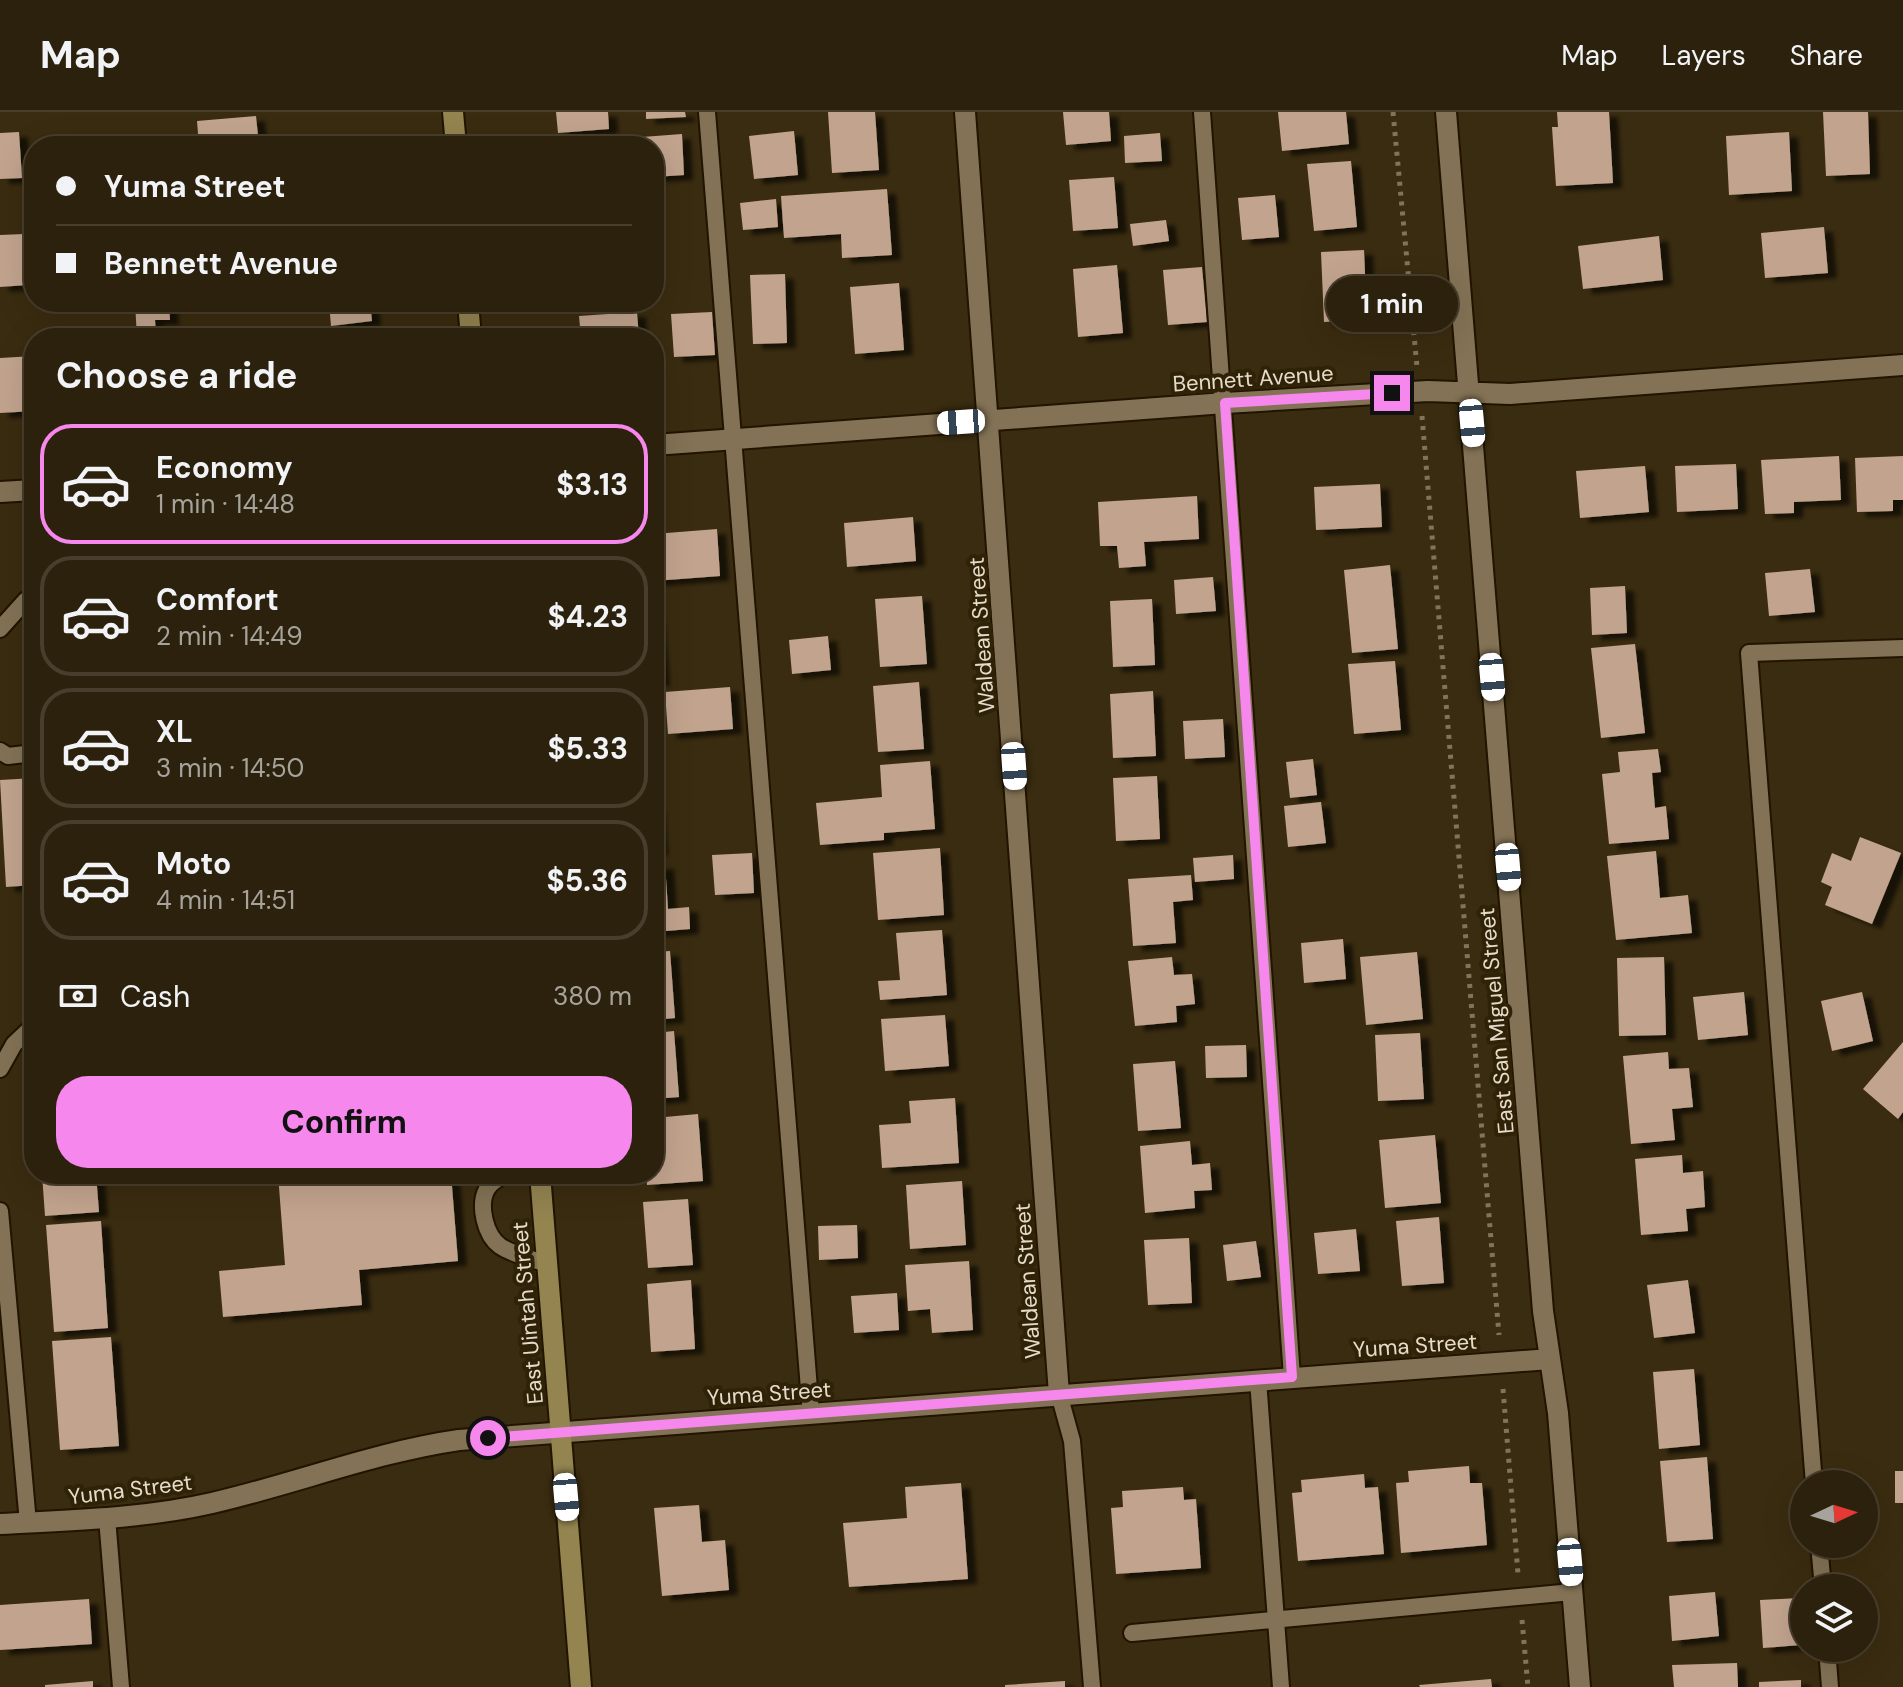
<!DOCTYPE html>
<meta charset="utf-8">
<style>
:root{--surface:#2c210c;--page:#342915;--text:#f1f3f6;--muted:#a6a39d;--line:#483e2d;--accent:#f688ed}
body{margin:0;font-family:"DM Sans",sans-serif;background:var(--page);color:var(--text);height:100vh;display:flex;flex-direction:column;font-size:30px;white-space:nowrap}
*{box-sizing:border-box;margin:0}
p{font-size:26px;color:var(--muted)}
.icon{flex:none;width:44px;height:44px;fill:none;stroke:currentColor;stroke-width:2;stroke-linecap:round;stroke-linejoin:round}
.map{position:relative;flex:1;overflow:hidden}
.panel{position:absolute;left:24px;top:216px;width:640px;height:856px;display:flex;flex-direction:column;background:var(--surface);border-radius:32px;box-shadow:0 8px 32px #0002,0 0 0 2px var(--line)}
.panel>*{flex:none}
.top-card{position:absolute;left:24px;top:24px;width:640px;height:176px;border-radius:32px;box-shadow:0 8px 32px #0002,0 0 0 2px var(--line);display:grid;align-content:center;height:176px;padding:0 32px;background:var(--surface)}
.needle{width:52px;rotate:86deg}
.tools{position:absolute;left:1790px;top:1358px;display:grid;gap:16px}
.tools a{display:grid;place-items:center;width:88px;height:88px;border-radius:50%;background:var(--surface);box-shadow:0 8px 32px #0002,0 0 0 2px var(--line);font-size:40px}
.end{position:absolute;width:36px;height:36px;margin:-18px;border:10px solid #f688ed;background:#111;box-shadow:0 0 0 4px #111}
.from{border-radius:50%}
.bubble{position:absolute;height:56px;border-radius:28px;background:var(--surface);box-shadow:0 8px 32px #0002,0 0 0 2px var(--line);font-size:26px;font-weight:700;line-height:56px;text-align:center}
.car{position:absolute;width:24px;height:48px;margin:-24px -12px;border-radius:10px;box-shadow:0 0 6px 2px #0007;background:linear-gradient(#fff 24%,#345 0 40%,#fff 0 76%,#345 0 86%,#fff 0)}
.top-card b{display:flex;align-items:center;gap:28px;height:76px;font-size:30px}
.top-card b+b{border-top:2px solid var(--line)}
.top-card i{width:20px;height:20px;background:var(--text)}
ul{padding:0;list-style:none}
li{display:flex;align-items:center;gap:24px;height:120px;margin:0 16px 12px;padding:0 16px;border:4px solid var(--line);border-radius:32px}
li div{flex:1}
li b{display:block;font-size:30px}
li em{font-style:normal;font-weight:700}
li.on{border-color:var(--accent)}
li>.icon{width:72px;height:72px;stroke-width:1.5}
h2{padding:0 32px;font-size:36px;line-height:96px}
.pay{display:flex;align-items:center;gap:20px;height:88px;padding:0 32px;font-size:30px}
.pay p{margin-inline-start:auto}
.cta{display:flex;gap:16px;margin-top:auto;padding:16px 32px}
.cta a{flex:1;height:92px;border-radius:32px;background:var(--accent);color:#111;font-size:32px;font-weight:700;line-height:92px;text-align:center}
header{display:flex;align-items:center;gap:48px;box-sizing:border-box;height:112px;padding:0 40px;background:var(--surface);border-bottom:2px solid var(--line)}
header strong{font-size:38px}
nav{display:flex;gap:44px;margin-inline-start:auto;font-size:28px}
.map>svg:first-child{display:block}
.building{fill:#c2a48e;filter:url(#shadow)}
.lines{fill:none;stroke-linecap:round;stroke-linejoin:round}
.service-casing{stroke:#211400;stroke-width:20}
.minor-casing{stroke:#211400;stroke-width:24}
.secondary-casing{stroke:#211400;stroke-width:24}
.path{stroke:#80745d;stroke-width:5;stroke-dasharray:4 6;stroke-linecap:butt}
.service{stroke:#837255;stroke-width:16}
.minor{stroke:#837255;stroke-width:20}
.secondary{stroke:#938450;stroke-width:20}
.route{stroke:#f688ed;stroke-width:10}
.labels{text-anchor:middle;stroke-width:8;stroke-linejoin:round;paint-order:stroke}
.street-label{font-size:22px;fill:#e5dccc;stroke:#302206}
</style>
<header>
<strong>Map</strong>
<nav><a>Map</a><a>Layers</a><a>Share</a></nav>
</header>
<div class="map">
<svg width="1903" height="1575" viewBox="0 0 1903 1575">
<defs>
<filter id="shadow"><feDropShadow dx="9" dy="5" stdDeviation="2" flood-color="#0009"/></filter>
</defs>
<rect width="100%" height="100%" fill="#3a2c10"/>
<path class="building" d="M556,0h52l1,17 -51,4z
M646,0h39l1,5 -40,2z
M828,0h47l4,58 -47,3z
M1063,0h46l2,29 -45,4z
M1278,0h68l3,32 -67,7z
M1557,0h52l4,71 -57,3 -4,-59h6z
M1823,0h45l2,62 -44,2z
M256,4l3,30h-60l-2,-25z
M794,19l4,44 -44,4 -5,-43z
M19,20l3,46 -22,1v-46z
M1789,20l3,59 -63,4 -3,-59z
M1160,21l2,28 -37,2 -1,-27z
M682,22l2,41 -30,2v-31h-11l-1,-9z
M1351,49l6,66 -43,4 -7,-67z
M1114,65l4,51 -45,3 -4,-51z
M887,77l5,66 -50,3 -1,-24 -57,4 -3,-42z
M1275,83l4,42 -37,3 -4,-42z
M776,87l2,28 -35,3 -3,-27z
M1166,108l3,21 -36,5 -3,-22z
M1824,115l4,46 -63,5 -4,-45z
M24,122l3,51 -27,2v-52z
M1659,124l4,44 -80,9 -5,-43z
M1364,138l3,69 -43,3 -3,-70z
M1117,153l6,68 -45,4 -5,-68z
M1202,155l5,55 -39,3 -5,-55z
M785,162l2,69 -34,1 -3,-69z
M899,171l5,67 -49,4 -5,-67z
M135,190h34l1,18h-15l1,15 18,-1v4h-37z
M329,190h41l2,19 -41,5z
M637,200l2,26h-58l-2,-22z
M712,200l3,43 -41,2 -3,-43z
M260,216l1,10h-61v-7z
M34,244v55l-34,2v-55z
M1839,344l2,44 -47,2v11l-29,1 -4,-54z
M1903,344v44h-10v11l-36,1 -2,-54z
M1736,352l2,45 -61,3 -2,-46z
M1645,354l4,46 -69,6 -4,-47z
M1380,372l2,43 -66,3 -2,-43z
M1197,384l2,43 -55,3 2,24 -27,2 -2,-22h-17l-2,-44z
M913,405l3,44 -69,6 -3,-44z
M717,417l3,47 -66,5v-47z
M1390,453l8,84 -46,4 -8,-83z
M1810,457l5,43 -46,4 -4,-43z
M1213,465l3,34 -40,3 -2,-34z
M1625,474l2,47 -35,2 -2,-47z
M922,484l5,68 -47,3 -5,-68z
M1152,487l3,66 -42,2 -3,-66z
M654,506h2l5,63 -7,1z
M828,524l3,34 -39,4 -3,-34z
M1635,532l10,89 -44,5 -10,-90z
M1395,549l6,69 -47,4 -6,-70z
M919,570l5,67 -46,3 -5,-66z
M730,575l3,42 -65,5 -3,-42z
M1153,579l3,65 -43,2 -3,-64z
M1223,607l2,38 -40,2 -2,-38z
M1658,637l3,23 -9,1 3,35 11,-2 3,33 -60,5 -7,-70 18,-2 -2,-20z
M1313,647l4,36 -27,3 -4,-36z
M930,649l5,68 -51,4v7l-64,5 -4,-42 66,-6 -2,-32z
M1157,664l3,63 -44,2 -3,-63z
M34,666v107l-28,2 -6,-107z
M1321,690l5,41 -38,4 -4,-41z
M654,695h2l3,44h-5z
M1860,725l41,16 -29,71 -47,-19 7,-18 -11,-5 11,-29 19,8z
M940,736l4,67 -66,5 -5,-67z
M1656,739l4,47 28,-3 4,38 -76,7 -9,-84z
M752,741l2,40 -39,2 -3,-40z
M1233,743l1,24 -39,3 -2,-24z
M665,752l3,45 21,-2 1,22 -36,3v-67z
M1191,763l2,25 -20,2 3,41 -43,3 -5,-67z
M942,818l5,65 -67,5 -2,-19 22,-1 -4,-47z
M1343,827l3,40 -42,4 -3,-40z
M670,839l5,67 -21,2v-68z
M1417,840l6,67 -57,6 -6,-68z
M1172,845l2,18 18,-1 3,30 -19,2 1,16 -42,4 -7,-65z
M1664,845l2,78 -47,1 -2,-78z
M1744,880l4,43 -50,5 -5,-43z
M1862,880l11,49 -41,10 -11,-50z
M945,903l4,51 -64,5 -4,-52z
M674,919l5,66 -25,2v-66z
M1420,921l4,66 -46,2 -3,-66z
M1903,930v70l-5,7 -35,-30z
M1246,933l1,32 -41,1 -1,-32z
M1668,940l1,17 20,-1 4,39 -21,2 3,31 -44,4 -8,-88z
M1175,949l6,67 -43,3 -5,-67z
M955,986l4,65 -77,5 -3,-43 32,-2 -2,-22z
M698,1002l5,67 -56,4 -1,-11h8v-56z
M1435,1023l6,68 -56,5 -6,-68z
M1190,1029l2,24 18,-2 2,27 -18,1 1,17 -50,5 -5,-67z
M1682,1043l1,18 20,-2 2,36 -19,2 2,22 -47,4 -6,-76z
M42,1062h54l3,38 -54,4z
M278,1062h173l7,87 -99,9 3,35 -139,12 -4,-46 66,-6z
M962,1069l4,64 -56,4 -4,-64z
M688,1087l5,66 -45,3 -5,-66z
M1439,1105l5,66 -42,3 -6,-65z
M101,1109l7,107 -54,4 -8,-107z
M857,1113l1,33 -39,2 -1,-34z
M1356,1117l4,42 -42,3 -4,-41z
M1189,1126l3,65 -44,2 -4,-65z
M1256,1129l5,36 -34,4 -4,-36z
M969,1149l4,69 -41,3 -2,-24 -22,2 -3,-46z
M691,1168l4,69 -44,3 -4,-68z
M1688,1168l7,53 -41,5 -7,-53z
M897,1181l2,37 -45,3 -3,-37z
M111,1225l8,109 -59,4 -8,-109z
M1694,1257l6,76 -41,4 -6,-77z
M1707,1345l6,82 -46,3 -7,-81z
M1469,1354l1,17h12l5,62 -86,8 -5,-70 13,-1 -1,-11z
M1895,1359h8v32h-8z
M1364,1362l1,14 13,-1 6,67 -86,7 -6,-68 10,-1 -1,-12z
M961,1371l7,96 -119,8 -6,-64 64,-5 -2,-31z
M1183,1375l1,13 12,-1 5,69 -85,6 -5,-66 12,-1 -1,-16z
M699,1393l3,37 23,-2 4,50 -67,6 -8,-88z
M1715,1480l4,44 -47,5 -3,-45z
M1799,1486l2,47 -38,3 -3,-48z
M89,1487l3,45 -92,6v-45z
M1737,1551l1,24h-64l-2,-22z
M1491,1567l1,8h-72l-1,-2z
M1801,1568v7h-42v-5z
M93,1569v6h-48v-2z
M1065,1569v6h-60v-2z"/>
<g class="lines">
<g class="service-casing">
<path id="service" d="M707,0l104,1302
M1202,0l90,1265
M0,517l26,-29h8
M0,639l8,5 26,-3
M0,957l14,-25 20,-19
M507,1062c-7,3 -16,8 -20,15 -9,16 -2,46 13,57 13,9 33,13 47,18
M0,1099l28,312
M1258,1268l23,307
M1059,1282l13,47 20,246
M1814,1372l-65,-831 154,-5
M107,1406l14,169
M1819,1432l4,44
M1132,1521l440,-41
M1827,1536l3,39"/>
</g>
<g class="minor-casing">
<path id="minor" d="M965,0l94,1282
M1446,0l97,1199 15,102 22,274
M654,333l571,-42 203,-12 82,3 393,-29
M0,380l34,-2
M0,1412c71,-4 142,-5 212,-21 83,-19 163,-51 247,-63l1091,-81"/>
</g>
<g class="secondary-casing">
<path id="secondary" d="M453,0l3,34
M468,190l3,36
M540,1062l41,513"/>
</g>
<path class="path" d="M1393,0l24,255
M1422,304l77,919
M1503,1277l15,185
M1522,1508l6,67"/>
<use href="#service" class="service"/>
<use href="#minor" class="minor"/>
<use href="#secondary" class="secondary"/>
</g>
<g class="lines">
<path class="route" d="M488,1326l804,-61 -67,-974 167,-10"/>
</g>
<g class="labels">
<g class="street-label">
<text transform="translate(1253 266) rotate(-4)" y="8">Bennett Avenue</text>
<text transform="translate(981 523) rotate(-94)" y="8">Waldean Street</text>
<text transform="translate(1496 909) rotate(-95)" y="8">East San Miguel Street</text>
<text transform="translate(1027 1169) rotate(-94)" y="8">Waldean Street</text>
<text transform="translate(527 1201) rotate(-95)" y="8">East Uintah Street</text>
<text transform="translate(1415 1233) rotate(-4)" y="8">Yuma Street</text>
<text transform="translate(769 1281) rotate(-4)" y="8">Yuma Street</text>
<text transform="translate(130 1377) rotate(-7)" y="8">Yuma Street</text>
</g>
</g>
</svg>
<div class="tools">
<a><svg class="needle" viewBox="-14 -14 28 28"><path d="M0-13l5 13h-10z" fill="#e53935"/><path d="M0 13l5-13h-10z" fill="#a6a39d"/></svg></a>
<a><svg class="icon" aria-label="layers" viewBox="0 0 24 24"><path d="M12 4l9 5-9 5-9-5zM3 14l9 5 9-5"/></svg></a>
</div>
<i class="end from" style="left:488px;top:1326px"></i>
<i class="end" style="left:1392px;top:281px"></i>
<div class="bubble" style="left:1326px;top:164px;width:132px">1 min</div>
<i class="car" style="left:961px;top:310px;rotate:266deg"></i>
<i class="car" style="left:1472px;top:311px;rotate:175deg"></i>
<i class="car" style="left:1492px;top:565px;rotate:175deg"></i>
<i class="car" style="left:1014px;top:654px;rotate:176deg"></i>
<i class="car" style="left:1508px;top:755px;rotate:175deg"></i>
<i class="car" style="left:566px;top:1385px;rotate:175deg"></i>
<i class="car" style="left:1570px;top:1450px;rotate:175deg"></i>
<div class="top-card">
<b><i class="from"></i>Yuma Street</b>
<b><i></i>Bennett Avenue</b>
</div>
<section class="panel">
<h2>Choose a ride</h2>
<ul>
<li class="on"><svg class="icon" aria-label="car" viewBox="0 0 24 24"><path d="M5 17H2v-5l4-1 3-4h7l3 4 3 1v5h-3M9 17h6M6 11h13"/><circle cx="7" cy="17" r="2"/><circle cx="17" cy="17" r="2"/></svg><div><b>Economy</b><p>1 min · 14:48</p></div><em>$3.13</em></li>
<li><svg class="icon" aria-label="car" viewBox="0 0 24 24"><path d="M5 17H2v-5l4-1 3-4h7l3 4 3 1v5h-3M9 17h6M6 11h13"/><circle cx="7" cy="17" r="2"/><circle cx="17" cy="17" r="2"/></svg><div><b>Comfort</b><p>2 min · 14:49</p></div><em>$4.23</em></li>
<li><svg class="icon" aria-label="car" viewBox="0 0 24 24"><path d="M5 17H2v-5l4-1 3-4h7l3 4 3 1v5h-3M9 17h6M6 11h13"/><circle cx="7" cy="17" r="2"/><circle cx="17" cy="17" r="2"/></svg><div><b>XL</b><p>3 min · 14:50</p></div><em>$5.33</em></li>
<li><svg class="icon" aria-label="car" viewBox="0 0 24 24"><path d="M5 17H2v-5l4-1 3-4h7l3 4 3 1v5h-3M9 17h6M6 11h13"/><circle cx="7" cy="17" r="2"/><circle cx="17" cy="17" r="2"/></svg><div><b>Moto</b><p>4 min · 14:51</p></div><em>$5.36</em></li>
</ul>
<div class="pay"><svg class="icon" aria-label="cash" viewBox="0 0 24 24"><path d="M3 7h18v10H3z"/><circle cx="12" cy="12" r="2"/></svg>Cash<p>380 m</p></div>
<div class="cta"><a>Confirm</a></div>
</section>
</div>
